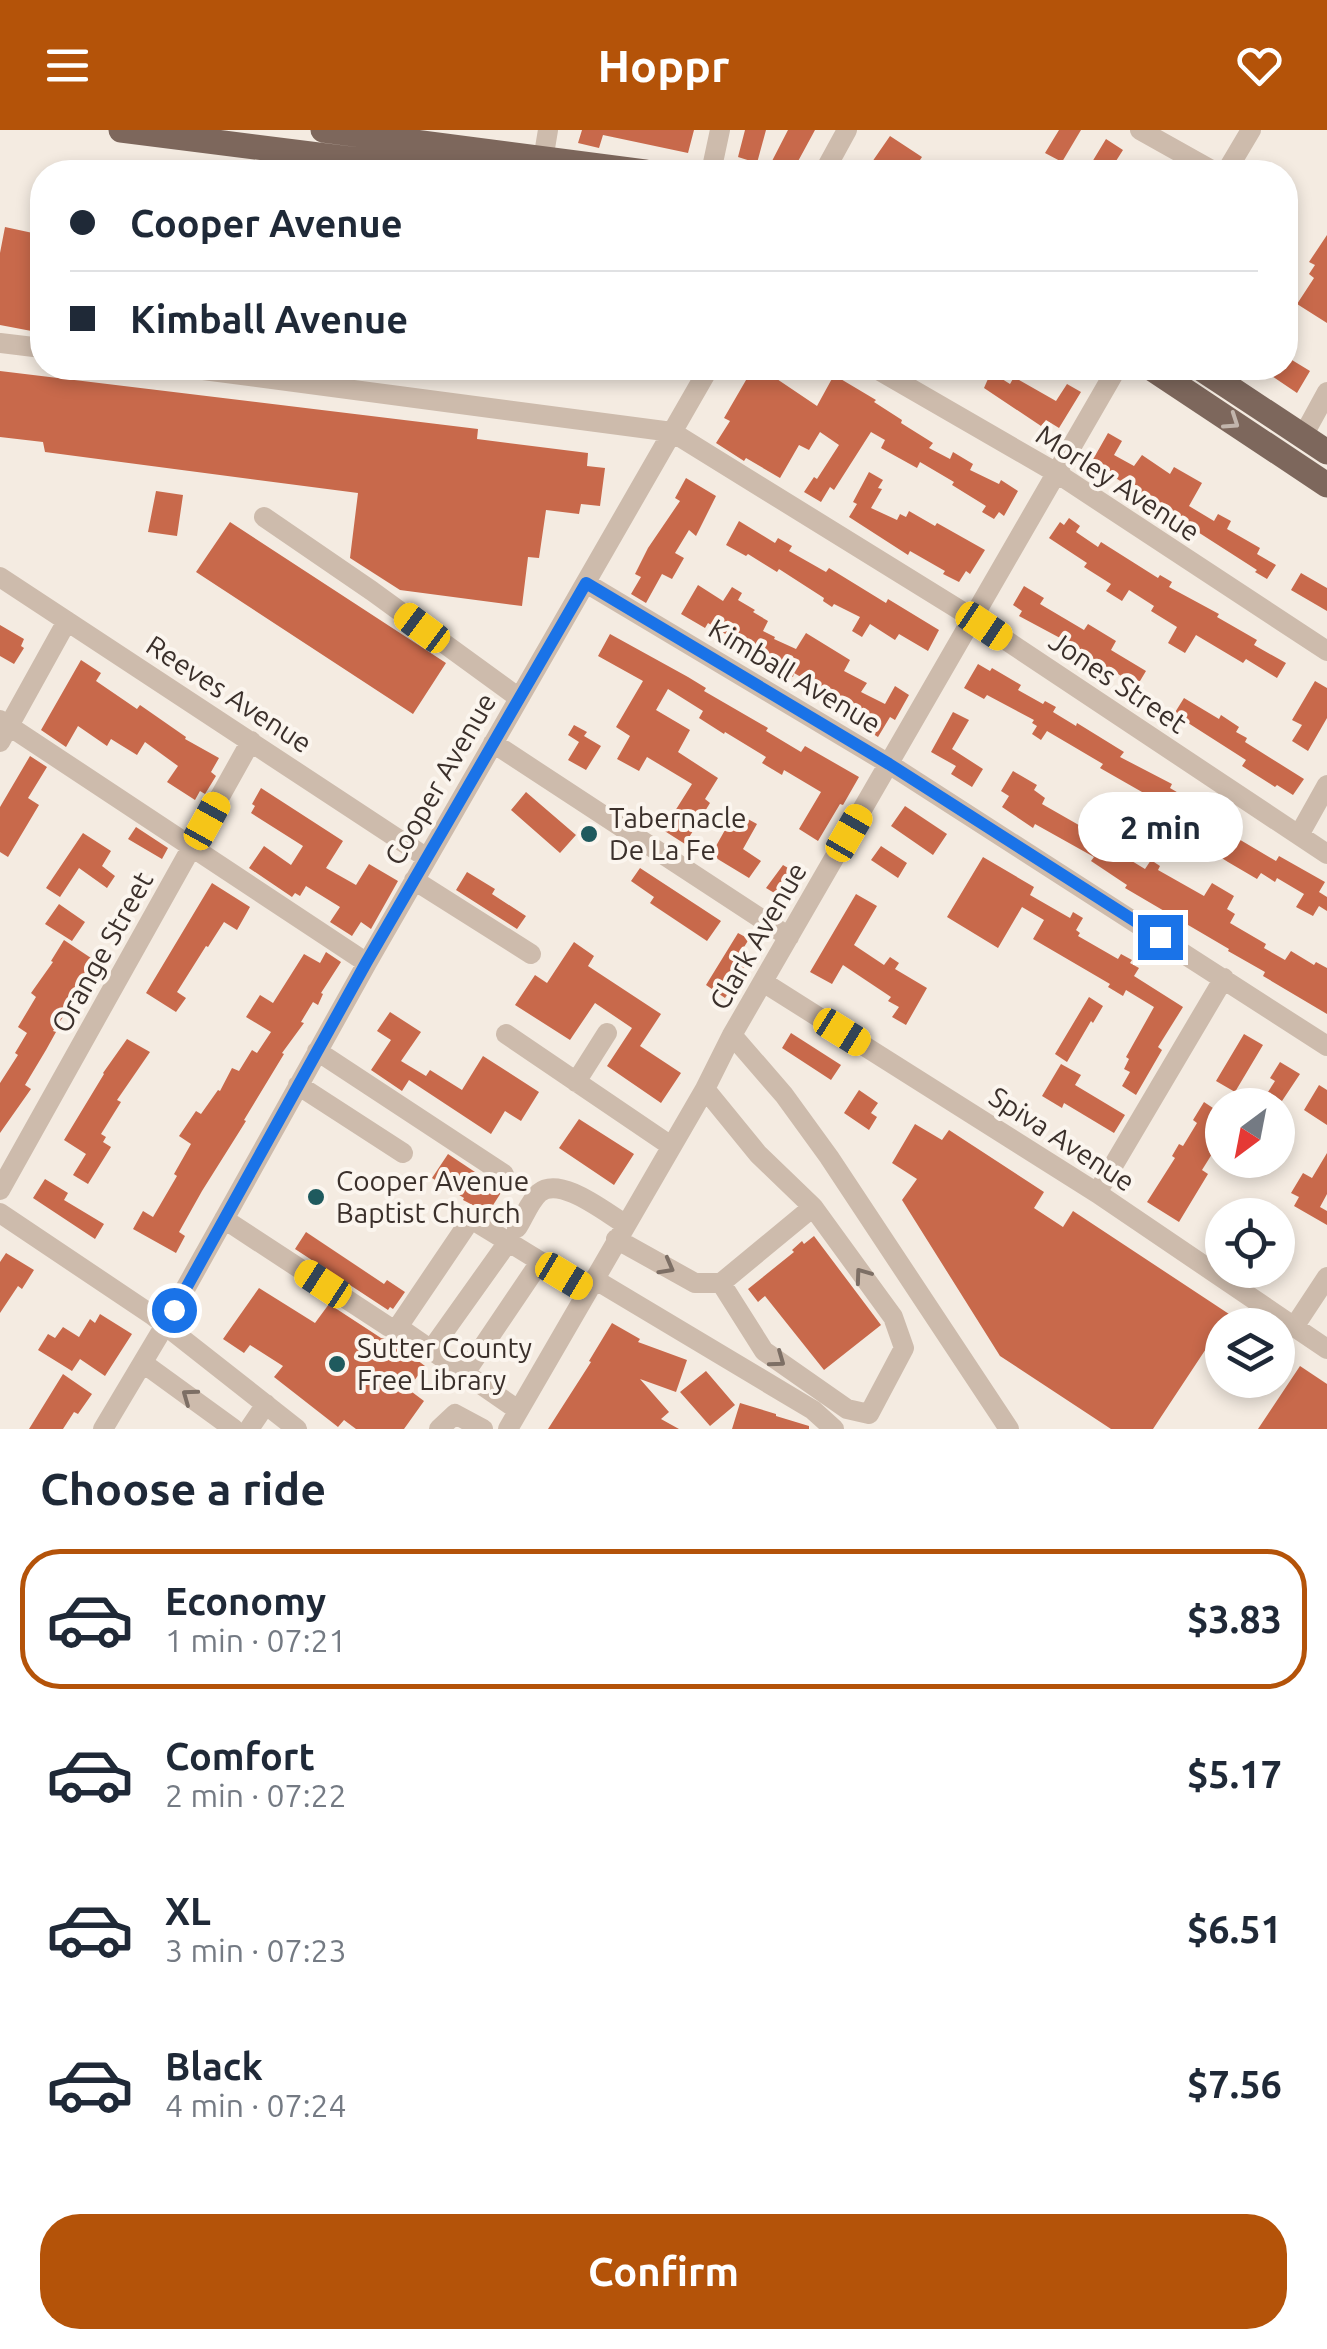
<!DOCTYPE html>
<meta charset="utf-8">
<style>
:root{--surface:#fff;--page:#f6f6f7;--text:#1f2937;--muted:#747a83;--line:#e0e1e3;--accent:#b45309}
body{margin:0;font-family:Ubuntu,sans-serif;background:var(--page);color:var(--text);height:100vh;display:flex;flex-direction:column;font-size:38px;white-space:nowrap}
*{box-sizing:border-box;margin:0}
p{font-size:32px;color:var(--muted)}
.icon{flex:none;width:55px;height:55px;fill:none;stroke:currentColor;stroke-width:2;stroke-linecap:round;stroke-linejoin:round}
.map{position:relative;height:1299px;overflow:hidden}
.sheet{display:flex;flex-direction:column;background:var(--surface);flex:1}
.sheet>*{flex:none}
.banner{position:absolute;left:30px;top:30px;width:1268px;height:220px;border-radius:40px;box-shadow:0 5px 15px #0003;display:grid;align-content:center;height:220px;padding:0 40px;background:var(--surface)}
.needle{width:65px;rotate:212deg}
.fabs{position:absolute;left:1205px;top:958px;display:grid;gap:20px}
.fabs a{display:grid;place-items:center;width:90px;height:90px;border-radius:50%;background:var(--surface);box-shadow:0 5px 15px #0003;font-size:50px}
.end{position:absolute;width:45px;height:45px;margin:-22px;border:12px solid #1a73e8;background:#fff;box-shadow:0 0 0 5px #fff}
.from{border-radius:50%}
.bubble{position:absolute;height:70px;border-radius:35px;background:var(--surface);box-shadow:0 5px 15px #0003;font-size:32px;font-weight:600;line-height:70px;text-align:center}
.car{position:absolute;width:30px;height:60px;margin:-30px -15px;border-radius:12px;box-shadow:0 0 8px 2px #0007;background:linear-gradient(#f5c518 24%,#345 0 40%,#f5c518 0 76%,#345 0 86%,#f5c518 0)}
.banner b{display:flex;align-items:center;gap:35px;height:95px;font-size:38px}
.banner b+b{border-top:2px solid var(--line)}
.banner i{width:25px;height:25px;background:var(--text)}
ul{padding:0;list-style:none}
li{display:flex;align-items:center;gap:30px;height:140px;margin:0 20px 15px;padding:0 20px;border:5px solid transparent;border-radius:40px}
li div{flex:1}
li b{display:block;font-size:38px}
li em{font-style:normal;font-weight:600}
li.active{border-color:var(--accent)}
li>.icon{width:90px;height:90px;stroke-width:1.5}
h2{padding:0 40px;font-size:45px;line-height:120px}
.action{display:flex;gap:20px;margin-top:auto;padding:20px 40px}
.action a{flex:1;height:115px;border-radius:40px;background:var(--accent);color:#fff;font-size:40px;font-weight:600;line-height:115px;text-align:center}
header{display:flex;justify-content:space-between;align-items:center;height:130px;padding:0 40px;background:var(--accent);color:#fff;font-size:45px;font-weight:600}
.map>svg:first-child{display:block}
.building{fill:#c8694b}
.lines{fill:none;stroke-linecap:round;stroke-linejoin:round}
.minor{stroke:#cdbbac;stroke-width:20}
.major{stroke:#7d675c;stroke-width:25}
.oneway{stroke:#c2b5ac}
.oneway2{stroke:#7d6f65}
.route{stroke:#1a73e8;stroke-width:12}
.poi-dot{fill:#1f5a5e;stroke:#fbf5ee;stroke-width:4}
.labels{text-anchor:middle;stroke-width:8;stroke-linejoin:round;paint-order:stroke}
.street-label{font-size:28px;fill:#3b302b;stroke:#fbf5ee}
.poi-label{font-size:28px;fill:#3b302b;stroke:#fbf5ee;text-anchor:start}
</style>
<header><svg class="icon" aria-label="menu" viewBox="0 0 24 24"><path d="M4 6h16M4 12h16M4 18h16"/></svg>Hoppr<svg class="icon" aria-label="heart" viewBox="0 0 24 24"><path d="M12 20l-8-8c-3-5 5-10 8-4 3-6 11-1 8 4z"/></svg></header>
<div class="map">
<svg width="1327" height="1299" viewBox="0 0 1327 1299">
<rect width="100%" height="100%" fill="#f4ebe1"/>
<path class="building" d="M582,0h112l-6,23 -85,-18 -4,13 -21,-5z
M745,0h21l-9,33 -19,-6z
M788,0h27l-19,35 -11,-5 -3,7 -10,-6z
M1059,0h22l-19,32 -17,-9z
M890,6l32,21 -10,15h-44l6,-8 -2,-2z
M1106,9l17,11 -14,22h-23z
M5,97l37,8v98l-42,-8v-72z
M1327,105v88l-30,-19 17,-26 -5,-4 6,-9 -6,-3z
M1287,227l23,14 -13,22 -37,-25h25z
M753,238h22l-4,7 46,31 17,-31 42,25 -2,2 28,18 -1,3 32,20 -4,5 21,11 3,-7 20,12 -3,6 29,14 2,-4 17,11 -14,25 -5,-4 -5,7 -12,-7 4,-6 -34,-21 2,-3 -34,-20 -3,6 -36,-20 4,-8 -14,-8 -37,58 -4,-3 -9,15 -17,-10 10,-15 3,2 22,-34 -19,-13 -11,18 -10,-5 -19,33 -34,-20 -2,3 -28,-18 14,-22 -6,-3z
M0,241l478,58 -1,10 111,14 -1,13 18,2 -5,38 -19,-2 -2,10 -33,-4 -7,48 -11,-1 -6,49 -122,-16 -50,-32 8,-65 -313,-41 -2,-10 -43,-5z
M991,242l19,12 4,-7 42,24 11,-17 14,8 -22,36 -13,-8 -5,6 -57,-38z
M1108,303l14,8 -8,14 20,11 8,-11 28,19 4,-7 28,16 -13,23 25,15 4,-7 13,7 -4,8 33,19 -3,6 19,11 -9,14 -12,-7 2,-2 -95,-61 1,-2 -72,-44z
M869,342l14,8 -5,8 4,1 -11,19 26,12 3,-6 6,3 3,-6 26,15 2,-3 48,27 -15,24 -4,-3 -7,11 -16,-8 2,-3 -35,-20 -2,4 -59,-38 8,-13 -4,-2z
M686,348l30,18 -20,40 -7,-6 -14,23 9,5 -12,21 -10,-5 -16,29 -15,-9 10,-17 -6,-3 13,-26 32,-47 -5,-3z
M156,361l27,4 -6,41 -29,-4z
M1069,388l11,8 -4,6 22,15 3,-5 57,36 2,-3 12,7 -3,5 50,27 -2,3 40,23 -3,5 32,18 -9,15 -31,-19 -3,4 -47,-28 -11,18 -17,-10 9,-16 -26,-16 3,-5 -25,-16 -7,11 -16,-10 5,-7 -27,-17 3,-4 -38,-25 11,-16 4,3z
M739,391l36,22 3,-5 14,8 -3,5 37,21 3,-4 57,35 2,-4 51,31 -11,21 -29,-17 -4,6 -25,-16 -8,13 -10,-6 8,-14 -26,-13 -2,3 -9,-6 1,-3 -45,-29 -2,3 -29,-18 -2,2 -20,-11z
M230,392l216,141 -33,51 -217,-142z
M1301,443l26,15v23l-36,-21z
M698,455l25,16 9,-14 10,6 -4,7 17,10 -2,2 15,9 -5,10 12,6 -1,2 22,10 10,-16 44,27 -6,11 23,12 -6,9 24,12 10,-18 14,9 -14,25 -5,-3 -12,20 -8,-5 4,-8 -47,-32 -33,-19 -1,4 -85,-54 -3,5 -24,-14z
M1024,456l20,12 -4,6 44,26 4,-6 28,17 -5,9 35,21 -9,15 -19,-12 -2,4 -10,-6 2,-4 -34,-20 1,-2 -56,-30 3,-5 -9,-6z
M0,495l24,14 -3,7 3,2 -10,16 -14,-8z
M610,504l78,43 18,11 -2,3 64,37 -2,3 35,21 4,-6 54,31 -16,28 -3,-1 -22,37 -19,-12 22,-37 -37,-22 -2,5 -20,-12 4,-6 -41,-25 -1,2 -25,-16 4,-7 -35,-22 -12,21 34,20 -12,22 40,26 -13,21 5,4 -25,41 -22,-14 29,-46 -45,-27 -8,14 -22,-12 13,-23 -14,-9 27,-46 -45,-25z
M81,530l20,13 -5,8 41,28 3,-4 46,32 -1,2 34,19 -8,14 5,4 -11,18 -5,-3 -5,9 -28,-18 11,-16 -33,-24 -8,13 -26,-16 -4,7 -29,-20 -12,21 -25,-17z
M978,534l12,7 2,-3 29,17 -3,5 25,14 2,-3 11,6 -3,5 23,14 1,-3 47,29 -4,5 52,27 -2,4 34,20 -3,4 24,15 3,-6 14,9 -5,8 39,23 3,-5 46,26 -6,10 8,5v14l-8,-5 -6,10 -17,-9 8,-13 -27,-16 -2,4 -14,-9 -4,6 -29,-17 -30,-19 2,-2 -36,-22 6,-11 -70,-40 3,-4 -56,-33 -6,9 -9,-6 5,-8 -5,-3 2,-3 -47,-25 -3,4 -20,-11z
M1315,551l12,7v30l-19,33 -16,-10 10,-16 -10,-5z
M1184,568l35,21 2,-4 18,12 -3,5 11,6 -2,4 59,37 -11,16 -16,-10 -2,2 -33,-21 4,-6 -72,-46z
M953,582l16,8 -17,29 31,20 -11,18 -21,-13 5,-8 -25,-14z
M574,595l13,7 -3,4 17,10 -15,24 -18,-10 11,-18 -11,-7z
M30,626l17,11 -19,31 11,7 -31,52 -8,-5v-45z
M1013,641l24,14 -3,5 11,8 -3,6 63,36 19,12 -2,3 23,14 6,-9 9,6 -2,4 46,26 8,-13 22,13 -7,13 8,5 -5,9 36,21 -2,4 21,12 6,-9 23,14 2,-3 11,6v46l-64,-38 2,-4 -37,-21 1,-2 -104,-61 2,-3 -36,-24 3,-4 -59,-33 -2,4 -31,-21 7,-11 -8,-5z
M261,658l82,53 -17,27 30,17 13,-21 29,17 -27,48 -10,-7 -9,14 -22,-14 10,-15 -34,-21 -6,10 -5,-3 -3,4 -43,-29 15,-22 27,19 12,-19 -52,-33 4,-7 -3,-2z
M526,662l50,43 -16,18 -49,-43z
M905,676l42,28 -14,21 -42,-29z
M735,682l22,12 -14,25 18,12 -12,17 -38,-23z
M136,697l32,21 -6,11 -34,-20z
M83,703l28,18 -9,15 13,10 -8,12 -28,-20 -19,29 -14,-9z
M881,716l26,17 -9,15 -27,-18z
M983,727l51,30 -4,8 40,23 3,-6 10,6 -7,12 4,3 -2,3 40,23 3,-5 11,6 -2,3 9,5 -5,8 49,31 -25,40 4,3 -26,45 -14,-9 8,-14 -6,-3 5,-10 -3,-2 28,-50 -28,-17 -3,6 -15,-9 2,-3 -77,-45 11,-19 -22,-13 -24,41 -51,-31z
M783,735l17,10 -14,25 -20,-12z
M640,738l81,53 -14,20 -57,-38 4,-6 -23,-16z
M467,742l28,17 -3,5 34,22 -9,13 -61,-39z
M212,753l38,24 -13,23 -13,-8 -16,25 -2,-1 -29,46 9,6 -10,14 -30,-19z
M856,764l21,12 -23,39 30,20 6,-8 9,6 -4,6 32,19 -21,37 -14,-8 7,-10 -11,-6 3,-4 -48,-32 -11,19 -22,-12z
M59,774l26,18 -13,19 -27,-17z
M738,803l11,6 -8,13 9,7 -25,39 -19,-13z
M64,810l30,20 -4,6 7,4 -44,61 3,1 -10,18 -21,35 6,4 -31,44v-50l18,-28 -3,-2 12,-20 -9,-6 18,-30 -5,-4 22,-31 -2,-1z
M574,812l20,14 -6,10 73,48 -21,32 41,27 -20,30 -54,-37 25,-38 -37,-25 -25,37 -55,-35 20,-30 12,8z
M326,822l15,10 -20,31 2,1 -5,11 -5,-3 -12,20 3,1 -22,30 2,1 -40,66 2,1 -44,70 -23,41 6,4 -9,17 -43,-24 10,-18 10,6 24,-41 -3,-2 17,-30 -12,-8 17,-25 5,3 17,-24 2,1 12,-23 7,3 13,-21 5,3 14,-21 -25,-15 14,-22 13,8 31,-49 16,9z
M1089,867l14,9 -10,17 -2,-2 -24,41 -12,-8z
M390,882l31,20 -20,29 25,15 4,-6 32,20 21,-34 56,36 -18,29 -16,-10 -14,23 -82,-54 -7,11 -31,-21 20,-30 -14,-9z
M791,903l50,32 -10,15 -49,-32z
M1244,904l19,11 -28,47 -19,-11z
M127,909l23,13 -33,48 4,2 -20,32 5,3 -3,5 8,5 -23,37 -15,-9 13,-21 -22,-14 40,-66 -1,-1z
M1280,932l20,12 -18,27 -14,-9 7,-11 -5,-3z
M1061,934l20,11 -6,10 50,30 -11,18 -50,-30 -2,5 -20,-12z
M1319,955l8,5v35l-23,-15z
M859,960l19,13 -7,10 6,4 -8,13 -25,-17z
M1204,972l18,12v16l-13,22 3,2 -10,16 6,4 -29,48 -32,-20 28,-44 -3,-2 7,-12 4,2 14,-23 -4,-3z
M579,989l55,35 -20,31 -55,-37z
M915,994l27,16 7,-10 95,62 -10,16 29,19 10,-16 156,103 -76,115h-42l-111,-73 -98,-156 15,-21 -25,-16z
M1327,1023v41l-7,13 7,4v14l-33,-19 5,-9 -8,-4 12,-20 9,5z
M448,1024l48,32 8,2 -16,25 -25,-13 1,-2 -32,-20z
M45,1049l23,14 -4,7 40,24 -9,15 -62,-41z
M306,1102l78,52 3,-4 18,12 -12,17 -3,-2 -2,3 -93,-61z
M814,1106l67,89 -57,45 -59,-74 -7,6 -10,-13 46,-37 -2,-2 10,-9 2,3z
M6,1123l28,17 -12,19 -4,-3 -18,27v-51z
M259,1158l56,35 14,-19 52,34 11,3 33,25 -17,23 16,12 -20,28h-48l-12,-9 -6,7 -64,-50 9,-11 -33,-21 -6,8 -21,-14z
M100,1184l32,20 -27,42 -25,-17 -8,12 -34,-21 10,-16 7,4 8,-11 16,10 11,-18 5,4z
M612,1193l28,16 -2,3 49,18 -11,32 -36,-13 29,33 -8,7 18,10h-131l43,-67 -2,-1z
M1300,1236l27,18v45h-69z
M706,1241l29,34 -25,21 -30,-34z
M63,1244l29,20 -14,20 -4,-2 -11,17h-34z
M740,1273l36,11v2l33,10v3h-77z"/>
<g class="lines">
<path class="minor" d="M1140,0l75,42
M541,42l7,-42
M711,42l9,-42
M824,42l23,-42
M1226,42l25,-42
M0,213l42,5
M188,238l484,64 299,185 356,237
M875,238l180,104 272,179
M1303,306l24,-44
M264,387l108,74 147,107
M0,447l427,281
M586,453l303,181 438,282
M0,590l367,243
M0,612l67,-121
M493,613l296,194
M1299,705l28,-50
M414,750l117,74
M763,852l334,211 230,156
M506,904l165,112
M732,905l52,60 45,62 180,272
M317,921l187,123
M576,952l31,-49
M298,955l105,68
M705,959l53,65 55,53 80,110 11,31 -35,66 -22,-5 -83,-58 -43,-68
M0,1060l251,-449
M1097,1063l127,-215
M0,1083l152,102 145,114
M224,1089l165,108h9
M517,1098c7,-11 13,-27 22,-35 21,-18 67,20 86,31
M616,1109l79,44h26l92,-76
M594,1149l219,131 21,19
M1248,1195l13,-20
M1294,1197l33,-50
M431,1220l77,-108
M143,1233l91,66
M465,1243l75,-111
M518,1280l-120,-83 73,-108 116,71
M103,1299l62,-104 202,-362 342,-595
M249,1299l17,-25
M439,1299l16,-15 28,15
M508,1299l197,-340 27,-54 385,-667"/>
<path class="major" d="M121,0l333,42
M323,0l322,42
M1151,238l176,117
M1200,238l127,84"/>
</g>
<defs><path id="oneway-chevron" d="M-2-3.5L2.5 0L-2 3.5" fill="none" stroke-width="1.6" stroke-linecap="round" stroke-linejoin="round" transform="scale(2.5)"/></defs>
<use class="oneway" href="#oneway-chevron" transform="translate(1232 292) rotate(34)"/>
<g class="oneway2">
<use href="#oneway-chevron" transform="translate(667 1137) rotate(29)"/>
<use href="#oneway-chevron" transform="translate(862 1145) rotate(-126)"/>
<use href="#oneway-chevron" transform="translate(778 1230) rotate(36)"/>
<use href="#oneway-chevron" transform="translate(189 1266) rotate(-144)"/>
</g>
<g class="lines">
<path class="route" d="M174,1180l192,-347 220,-380 303,181 271,173"/>
</g>
<g class="poi-dot">
<circle cx="589" cy="704" r="10"/>
<circle cx="316" cy="1067" r="10"/>
<circle cx="337" cy="1234" r="10"/>
</g>
<g class="labels">
<g class="street-label">
<text transform="translate(1118 353) rotate(33)" y="10">Morley Avenue</text>
<text transform="translate(795 546) rotate(31)" y="10">Kimball Avenue</text>
<text transform="translate(1118 552) rotate(34)" y="10">Jones Street</text>
<text transform="translate(229 564) rotate(33)" y="10">Reeves Avenue</text>
<text transform="translate(440 649) rotate(-60)" y="10">Cooper Avenue</text>
<text transform="translate(758 806) rotate(-60)" y="10">Clark Avenue</text>
<text transform="translate(102 822) rotate(-61)" y="10">Orange Street</text>
<text transform="translate(1062 1009) rotate(33)" y="10">Spiva Avenue</text>
</g>
<g class="poi-label">
<text x="609" y="698">Tabernacle<tspan x="609" dy="32">De La Fe</tspan></text>
<text x="336" y="1061">Cooper Avenue<tspan x="336" dy="32">Baptist Church</tspan></text>
<text x="357" y="1228">Sutter County<tspan x="357" dy="32">Free Library</tspan></text>
</g>
</g>
</svg>
<div class="fabs">
<a><svg class="needle" viewBox="-14 -14 28 28"><path d="M0-13l5 13h-10z" fill="#e53935"/><path d="M0 13l5-13h-10z" fill="#747a83"/></svg></a>
<a><svg class="icon" aria-label="locate" viewBox="0 0 24 24"><circle cx="12" cy="12" r="6"/><path d="M12 2v4M12 18v4M2 12h4M18 12h4"/></svg></a>
<a><svg class="icon" aria-label="layers" viewBox="0 0 24 24"><path d="M12 4l9 5-9 5-9-5zM3 14l9 5 9-5"/></svg></a>
</div>
<i class="end from" style="left:174px;top:1180px"></i>
<i class="end" style="left:1160px;top:807px"></i>
<div class="bubble" style="left:1078px;top:662px;width:165px">2 min</div>
<i class="car" style="left:984px;top:496px;rotate:124deg"></i>
<i class="car" style="left:422px;top:498px;rotate:307deg"></i>
<i class="car" style="left:207px;top:691px;rotate:29deg"></i>
<i class="car" style="left:849px;top:703px;rotate:30deg"></i>
<i class="car" style="left:842px;top:902px;rotate:122deg"></i>
<i class="car" style="left:564px;top:1146px;rotate:121deg"></i>
<i class="car" style="left:323px;top:1154px;rotate:303deg"></i>
<div class="banner">
<b><i class="from"></i>Cooper Avenue</b>
<b><i></i>Kimball Avenue</b>
</div>
</div>
<section class="sheet">
<h2>Choose a ride</h2>
<ul>
<li class="active"><svg class="icon" aria-label="car" viewBox="0 0 24 24"><path d="M5 17H2v-5l4-1 3-4h7l3 4 3 1v5h-3M9 17h6M6 11h13"/><circle cx="7" cy="17" r="2"/><circle cx="17" cy="17" r="2"/></svg><div><b>Economy</b><p>1 min · 07:21</p></div><em>$3.83</em></li>
<li><svg class="icon" aria-label="car" viewBox="0 0 24 24"><path d="M5 17H2v-5l4-1 3-4h7l3 4 3 1v5h-3M9 17h6M6 11h13"/><circle cx="7" cy="17" r="2"/><circle cx="17" cy="17" r="2"/></svg><div><b>Comfort</b><p>2 min · 07:22</p></div><em>$5.17</em></li>
<li><svg class="icon" aria-label="car" viewBox="0 0 24 24"><path d="M5 17H2v-5l4-1 3-4h7l3 4 3 1v5h-3M9 17h6M6 11h13"/><circle cx="7" cy="17" r="2"/><circle cx="17" cy="17" r="2"/></svg><div><b>XL</b><p>3 min · 07:23</p></div><em>$6.51</em></li>
<li><svg class="icon" aria-label="car" viewBox="0 0 24 24"><path d="M5 17H2v-5l4-1 3-4h7l3 4 3 1v5h-3M9 17h6M6 11h13"/><circle cx="7" cy="17" r="2"/><circle cx="17" cy="17" r="2"/></svg><div><b>Black</b><p>4 min · 07:24</p></div><em>$7.56</em></li>
</ul>
<div class="action"><a>Confirm</a></div>
</section>
